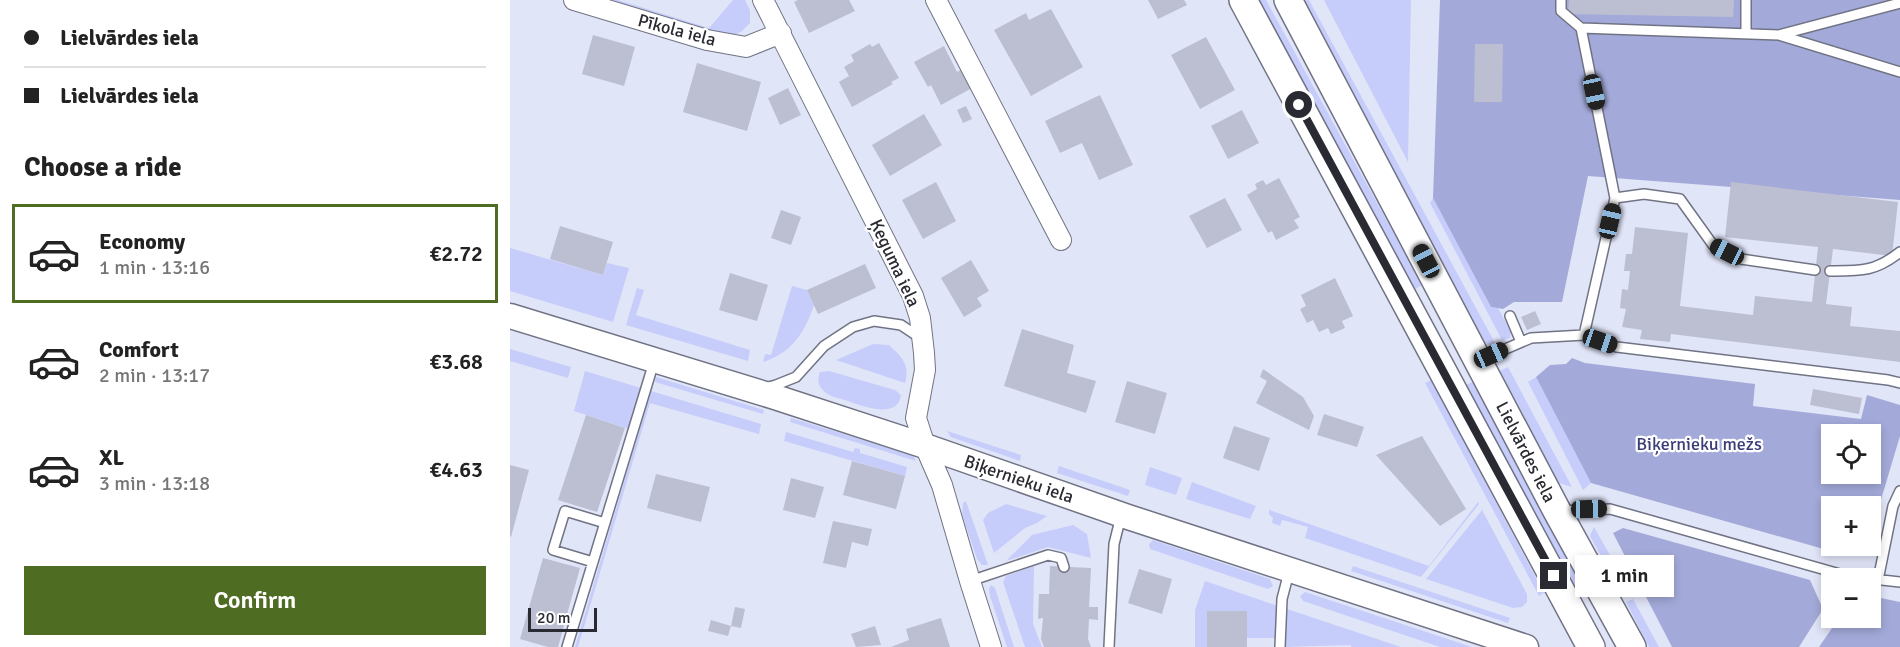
<!DOCTYPE html>
<meta charset="utf-8">
<style>
:root{--surface:#fff;--page:#f2f2f2;--text:#222;--muted:#767676;--line:#e0e0e0;--accent:#4f6d22}
body{margin:0;font-family:Signika,sans-serif;background:var(--page);color:var(--text);height:100vh;display:flex;flex-direction:column;font-size:22px;white-space:nowrap}
*{box-sizing:border-box;margin:0}
p{font-size:20px;color:var(--muted)}
.icon{flex:none;width:33px;height:33px;fill:none;stroke:currentColor;stroke-width:2;stroke-linecap:round;stroke-linejoin:round}
.map{position:relative;flex:1;overflow:hidden}
.side{display:flex;flex-direction:column;background:var(--surface);width:510px}
.side>*{flex:none}
.guide{display:grid;align-content:center;height:132px;padding:0 24px;background:var(--surface)}
.tools{position:absolute;left:1311px;top:424px;display:grid;gap:12px}
.tools a{display:grid;place-items:center;width:60px;height:60px;border-radius:0px;background:var(--surface);box-shadow:0 3px 9px #0003;font-size:30px}
.scale{position:absolute;left:18px;bottom:15px;width:69px;box-sizing:border-box;padding-left:6px;border:3px solid #2a2b32;border-top:0;font-size:16px;line-height:21px;white-space:nowrap;color:#2a2b32;-webkit-text-stroke:4px #fff;paint-order:stroke}
.end{position:absolute;width:27px;height:27px;margin:-14px;border:8px solid #2a2b32;background:#fff;box-shadow:0 0 0 3px #fff}
.from{border-radius:50%}
.bubble{position:absolute;height:42px;border-radius:0px;background:var(--surface);box-shadow:0 3px 9px #0003;font-size:20px;font-weight:600;line-height:42px;text-align:center}
.car{position:absolute;width:18px;height:36px;margin:-18px -9px;border-radius:8px;box-shadow:0 0 4px 2px #0007;background:linear-gradient(#222 24%,#8ab4d8 0 40%,#222 0 76%,#8ab4d8 0 86%,#222 0)}
.guide b{display:flex;align-items:center;gap:21px;height:57px;font-size:22px}
.guide b+b{border-top:2px solid var(--line)}
.guide i{width:15px;height:15px;background:var(--text)}
ul{padding:0;list-style:none}
li{display:flex;align-items:center;gap:18px;height:99px;margin:0 12px 9px;padding:0 12px;border:3px solid transparent;border-radius:0px}
li div{flex:1}
li b{display:block;font-size:22px}
li em{font-style:normal;font-weight:600}
li.active{border-color:var(--accent)}
li>.icon{width:54px;height:54px;stroke-width:1.5}
h2{padding:0 24px;font-size:27px;line-height:72px}
.action{display:flex;gap:12px;margin-top:auto;padding:12px 24px}
.action a{flex:1;height:69px;border-radius:0px;background:var(--accent);color:#fff;font-size:24px;font-weight:600;line-height:69px;text-align:center}
main{display:flex;flex:1;min-height:0}
.map>svg:first-child{display:block}
.green{fill:#c6cdfa}
.forest{fill:#a3aad9;fill-rule:evenodd}
.building{fill:#bcbfd2}
.lines{fill:none;stroke-linecap:round;stroke-linejoin:round}
.service-casing{stroke:#707384;stroke-width:12}
.minor-casing{stroke:#707384;stroke-width:22}
.tertiary-casing{stroke:#707384;stroke-width:27}
.secondary-casing{stroke:#707384;stroke-width:30}
.service{stroke:#fff;stroke-width:9}
.minor{stroke:#fff;stroke-width:20}
.tertiary{stroke:#fff;stroke-width:24}
.secondary{stroke:#fff;stroke-width:27}
.route{stroke:#2a2b32;stroke-width:8}
.labels{text-anchor:middle;stroke-width:4.5;stroke-linejoin:round;paint-order:stroke}
.street-label{font-size:18px;fill:#2a2b32;stroke:#fff}
.park-label{font-size:18px;fill:#3a3d78;stroke:#fff}
</style>
<main>
<section class="side">
<div class="guide">
<b><i class="from"></i>Lielvārdes iela</b>
<b><i></i>Lielvārdes iela</b>
</div>
<h2>Choose a ride</h2>
<ul>
<li class="active"><svg class="icon" aria-label="car" viewBox="0 0 24 24"><path d="M5 17H2v-5l4-1 3-4h7l3 4 3 1v5h-3M9 17h6M6 11h13"/><circle cx="7" cy="17" r="2"/><circle cx="17" cy="17" r="2"/></svg><div><b>Economy</b><p>1 min · 13:16</p></div><em>€2.72</em></li>
<li><svg class="icon" aria-label="car" viewBox="0 0 24 24"><path d="M5 17H2v-5l4-1 3-4h7l3 4 3 1v5h-3M9 17h6M6 11h13"/><circle cx="7" cy="17" r="2"/><circle cx="17" cy="17" r="2"/></svg><div><b>Comfort</b><p>2 min · 13:17</p></div><em>€3.68</em></li>
<li><svg class="icon" aria-label="car" viewBox="0 0 24 24"><path d="M5 17H2v-5l4-1 3-4h7l3 4 3 1v5h-3M9 17h6M6 11h13"/><circle cx="7" cy="17" r="2"/><circle cx="17" cy="17" r="2"/></svg><div><b>XL</b><p>3 min · 13:18</p></div><em>€4.63</em></li>
</ul>
<div class="action"><a>Confirm</a></div>
</section>
<div class="map">
<svg width="1390" height="647" viewBox="0 0 1390 647">
<rect width="100%" height="100%" fill="#e1e5f8"/>
<path class="green" d="M88,0h20l91,28 24,-28h12l5,10v13l-8,8 -9,5 -22,-1z
M746,0h10l156,285 -8,5z
M791,0h8l186,343 -5,2 -8,-4z
M814,0h87l-3,162z
M923,198l58,109 7,1 13,24 -1,6 -8,2 -72,-137z
M0,248l93,27 4,-12 22,5 -16,54 -103,-31z
M282,286l15,4 7,15c-9,27 -22,48 -51,57l2,-8 6,1z
M127,288l7,2 -8,25 114,35 -2,11 -122,-36z
M363,344l16,1c13,12 21,19 16,38l-69,-23z
M0,349l61,18 -3,11 -58,-17z
M998,367l64,120 -13,-4 -59,-112z
M75,371l56,17 -12,41 -55,-18z
M319,371l66,19 6,5c-3,25 -39,11 -53,6 -9,-3 -20,-4 -26,-12 -5,-5 -4,-11 -2,-17z
M146,377l108,33 -1,4 -108,-32z
M1026,377l55,106 -8,7 -55,-108z
M969,379l109,207 -12,2 -110,-203z
M921,380l113,213 -5,3 -114,-213z
M141,391l110,33 -2,10 -109,-31 -72,244h-3z
M281,418l122,37 3,6 -126,-39z
M437,431l74,24 -1,6 -69,-24z
M276,432l67,20 2,-4 5,1v4l47,14 -2,9 -121,-35z
M549,466l71,24 -2,6 -71,-23z
M640,467l32,11 -6,17 -31,-10z
M682,482l64,24 -6,13 -64,-20z
M456,501l22,64h-6l-5,-6 -15,-44 1,-12z
M968,502l1,2 -58,73 -116,-39 3,-11 -26,-7 -2,6 -8,-3 1,-5 -4,-4v-4l160,56z
M496,504l41,12 -10,7 -12,5 -31,25 -11,-33 5,-7z
M972,510l45,84v8l-5,5 -9,1 -87,-29z
M563,525l14,9 4,24 -43,-11 -42,14 26,-26z
M1084,527l30,53 -7,5 -27,-49z
M643,540l117,39 3,7 -5,3 -118,-40 -1,-5z
M524,566l-1,58 9,23h-17l-22,-65 3,-6z
M843,566l157,52 -2,5 -157,-52z
M695,581l73,25 -2,32h-29l-1,-27h-39v36h-12v-37z
M481,585l4,3 19,59h-7l-17,-51 -1,-7z
M795,592l167,55h-32l-137,-46 -3,-5z
M1123,599l26,48h-10l-23,-45z
M777,609l114,38h-50v-2l-66,2z"/>
<path class="forest" d="M930,0h460v200l-312,-24 -26,126h-48l-11,7 -12,-2 -58,-109z
M1062,358l13,5 170,21 -2,22 108,13 6,-24 33,10v31l-29,97 -1,-26h-38v39h4l-2,6 -243,-69 -55,-106 14,-12 16,-1zM1322,435h38v39h-38z
M1113,528l187,52 13,29 -24,38h-127l-59,-114z
M1361,596l29,6v45h-81l20,-29h31z"/>
<path class="building" d="M288,0h51l6,11 -46,22 -15,-31z
M638,0h36l3,5 -29,14z
M1059,0h165l-1,17 -165,-3z
M541,9l32,58 -52,29 -37,-66 32,-17 3,7z
M83,35l42,12 -11,39 -42,-12z
M696,37l29,53 -35,19 -29,-54z
M369,43l20,35 -8,4 2,2 -41,23 -13,-25 10,-6 -5,-9 10,-6 -3,-6 19,-11 2,3z
M965,44h28l-1,58h-28z
M434,46l13,26 5,-3 10,19 -31,17 -10,-20 -3,2 -14,-25z
M187,63l64,19 -14,49 -64,-19z
M278,88l13,27 -21,10 -12,-27z
M590,95l33,70 -34,15 -17,-37 -22,10 -15,-32z
M456,106l6,13 -9,4 -6,-13z
M732,110l17,33 -31,16 -17,-33z
M414,114l18,31 -52,31 -18,-31z
M769,178l21,39 -6,3 5,8 -23,12 -4,-9 -4,2 -21,-38 10,-6 -2,-5 8,-4 3,5z
M426,182l20,39 -33,18 -21,-39z
M1221,182l167,20 -6,54 -59,-7 -7,55 26,3 -2,19 50,5v31l-229,-28 -1,8 -30,-3 2,-9 -20,-3 4,-18 -6,-1 2,-19 6,1 2,-19h-6l2,-17h6l3,-27 53,6 -8,73 73,9 2,-19 57,6 6,-55 -93,-10z
M715,198l17,32 -35,18 -18,-32z
M271,210l20,7 -10,28 -20,-7z
M50,226l53,16 -10,33 -53,-16z
M461,260l18,31 -12,7 5,8 -18,11 -23,-39z
M355,264l11,24 -58,26 -11,-24z
M220,273l38,12 -11,36 -38,-11z
M825,278l18,38 -11,5 3,7 -14,6 -3,-6 -9,4 -6,-12 -6,3 -7,-14 6,-3 -5,-11z
M1025,311l6,13 -14,6 -6,-13z
M512,329l52,16 -7,28 29,8 -10,32 -82,-27z
M753,369l40,28 11,19 -5,14 -53,-27 11,-22 -7,-4z
M617,381l40,12 -12,41 -40,-12z
M1303,389l49,9 -3,16 -49,-9z
M814,414l40,13 -7,20 -40,-12z
M76,415l39,13 -28,84 -39,-12z
M724,426l36,12 -11,33 -36,-13z
M912,436l44,73 -26,17 -64,-71z
M342,461l53,15 -9,33 -53,-14z
M0,465l19,5 -18,67 -1,-1z
M146,474l54,13 -9,35 -54,-14z
M281,478l33,9 -9,31 -32,-8z
M323,521l39,8 -4,17 -16,-4 -6,26 -23,-5z
M33,558l37,10 -22,79h-10l-28,-8z
M540,566l41,2 -2,39h9v13l-9,-1 -1,20 3,8h-47l-3,-8 2,-21 -5,1 1,-25h10z
M629,569l33,10 -10,35 -34,-11z
M225,607l10,2 -4,19 -10,-2z
M697,611h40v36h-40z
M431,618l9,29h-59l18,-7 -3,-11z
M201,620l20,6 -3,10 -20,-5z
M365,626l6,19 -25,2 -5,-13z"/>
<g class="lines">
<g class="service-casing">
<path id="service" d="M1051,0v11l20,17 34,170 -31,137
M1236,0v34
M1071,28l198,7 121,-32
M1269,35l121,37
M1105,198l29,-4 36,5 33,46 28,14 74,11
M1320,271c30,0 45,1 70,-19
M1000,316l11,26
M970,360l51,-22 53,-3 33,12 271,33 12,3
M254,388l12,-3 20,-8 28,-31 29,-19 21,-6 27,4 21,14
M1049,511l51,-2 237,67 22,3
M83,562l-40,-12 12,-39 40,12
M1363,579l27,3
M1368,580l15,-74 7,-15
M460,581l78,-26 13,3 3,9
M57,647l87,-285
M599,647l5,-103 7,-28
M770,647l2,-48 7,-27"/>
</g>
<g class="minor-casing">
<path id="minor" d="M64,0l133,40 39,7 35,-14
M253,0l150,296 7,22 4,35 1,17 -9,48 9,28 17,39 28,96 21,66
M426,0l125,240"/>
</g>
<g class="tertiary-casing">
<path id="tertiary" d="M0,316l265,81 150,49 203,71 398,130"/>
</g>
<g class="secondary-casing">
<path id="secondary" d="M733,0l348,647
M778,0l269,511 75,136"/>
</g>
<use href="#service" class="service"/>
<use href="#minor" class="minor"/>
<use href="#tertiary" class="tertiary"/>
<use href="#secondary" class="secondary"/>
</g>
<g class="lines">
<path class="route" d="M789,105l255,471"/>
</g>
<g class="labels">
<g class="street-label">
<text transform="translate(167 30) rotate(15)" y="6">Pīkola iela</text>
<text transform="translate(385 263) rotate(65)" y="6">Ķeguma iela</text>
<text transform="translate(1016 452) rotate(63)" y="6">Lielvārdes iela</text>
<text transform="translate(509 479) rotate(19)" y="6">Biķernieku iela</text>
</g>
<g class="park-label">
<text x="1189" y="450">Biķernieku mežs</text>
</g>
</g>
</svg>
<div class="tools">
<a><svg class="icon" aria-label="locate" viewBox="0 0 24 24"><circle cx="12" cy="12" r="6"/><path d="M12 2v4M12 18v4M2 12h4M18 12h4"/></svg></a>
<a>+</a>
<a>−</a>
</div>
<div class="scale">20 m</div>
<i class="end from" style="left:789px;top:105px"></i>
<i class="end" style="left:1044px;top:576px"></i>
<div class="bubble" style="left:1065px;top:555px;width:99px">1 min</div>
<i class="car" style="left:1084px;top:92px;rotate:168deg"></i>
<i class="car" style="left:1100px;top:221px;rotate:13deg"></i>
<i class="car" style="left:1217px;top:252px;rotate:297deg"></i>
<i class="car" style="left:916px;top:261px;rotate:332deg"></i>
<i class="car" style="left:1090px;top:341px;rotate:109deg"></i>
<i class="car" style="left:981px;top:355px;rotate:66deg"></i>
<i class="car" style="left:1079px;top:509px;rotate:89deg"></i>
</div>
</main>
